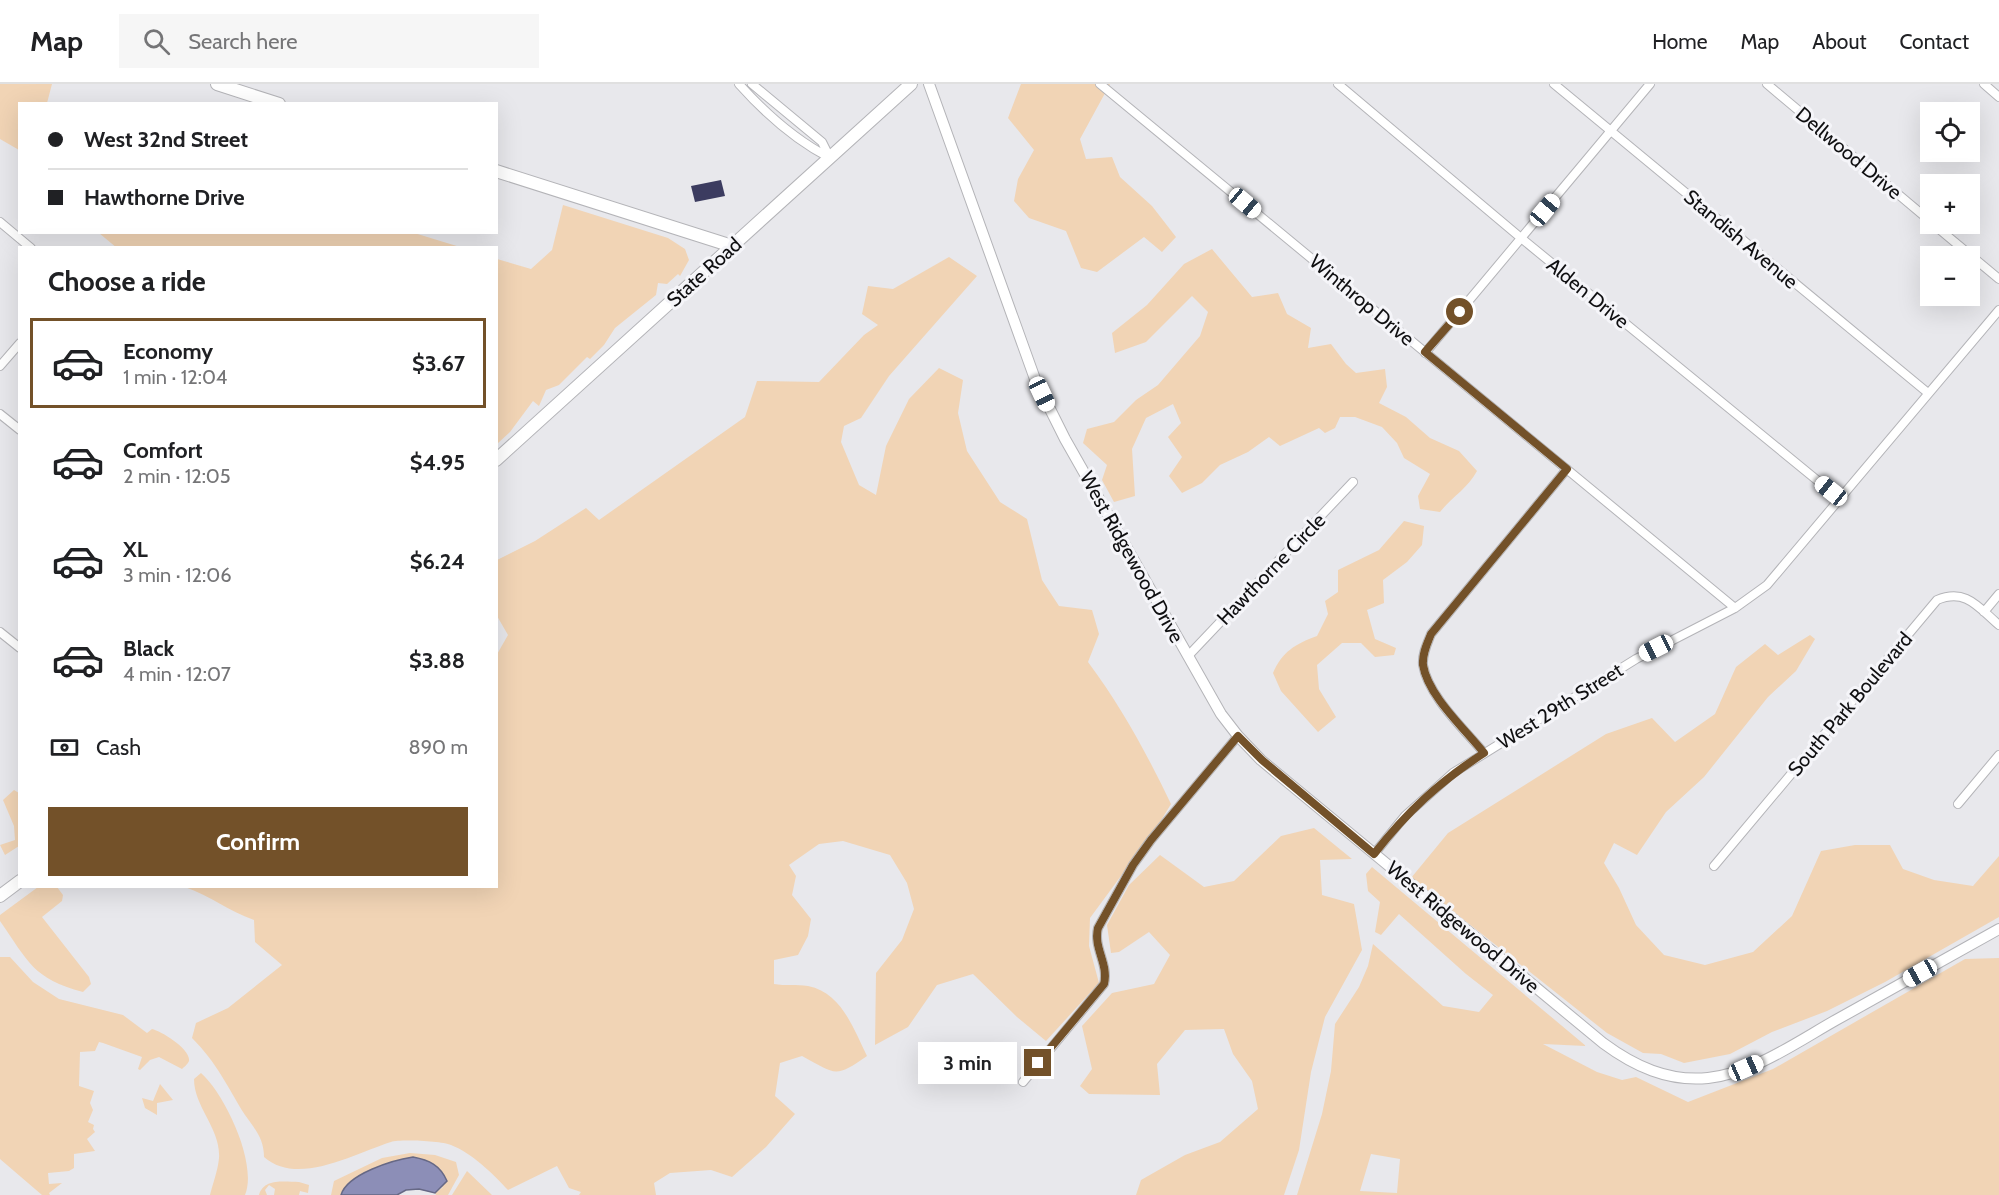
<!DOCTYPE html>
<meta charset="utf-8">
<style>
:root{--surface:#fff;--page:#f6f6f6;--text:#202124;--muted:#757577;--line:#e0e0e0;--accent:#735129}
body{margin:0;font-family:Cabin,sans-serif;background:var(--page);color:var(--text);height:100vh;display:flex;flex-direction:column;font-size:22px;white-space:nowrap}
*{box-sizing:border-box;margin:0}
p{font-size:20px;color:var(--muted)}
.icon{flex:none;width:33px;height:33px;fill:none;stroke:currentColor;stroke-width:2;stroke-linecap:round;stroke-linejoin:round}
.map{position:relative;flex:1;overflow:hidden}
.drawer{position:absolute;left:18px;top:162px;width:480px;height:642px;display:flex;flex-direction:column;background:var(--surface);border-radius:0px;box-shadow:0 6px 24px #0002}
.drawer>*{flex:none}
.hud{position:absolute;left:18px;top:18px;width:480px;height:132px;border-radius:0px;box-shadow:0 6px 24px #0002;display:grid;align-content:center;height:132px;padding:0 30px;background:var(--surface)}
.buttons{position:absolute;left:1920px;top:18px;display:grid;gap:12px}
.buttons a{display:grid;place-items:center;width:60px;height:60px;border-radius:0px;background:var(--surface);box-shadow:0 6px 24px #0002;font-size:30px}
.end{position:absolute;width:27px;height:27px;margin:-14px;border:8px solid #735129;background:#fff;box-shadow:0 0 0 3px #fff}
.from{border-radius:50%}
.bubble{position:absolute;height:42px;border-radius:0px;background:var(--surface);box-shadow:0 6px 24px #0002;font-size:20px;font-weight:800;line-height:42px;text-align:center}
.car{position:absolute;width:18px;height:36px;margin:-18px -9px;border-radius:8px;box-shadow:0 0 4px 2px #0007;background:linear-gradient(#fff 24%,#345 0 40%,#fff 0 76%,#345 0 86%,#fff 0)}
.hud b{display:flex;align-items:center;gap:21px;height:57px;font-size:22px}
.hud b+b{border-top:2px solid var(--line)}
.hud i{width:15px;height:15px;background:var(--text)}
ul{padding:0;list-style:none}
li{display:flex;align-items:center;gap:18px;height:90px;margin:0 12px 9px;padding:0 18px;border:3px solid transparent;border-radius:0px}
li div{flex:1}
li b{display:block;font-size:22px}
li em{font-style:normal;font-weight:800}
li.on{border-color:var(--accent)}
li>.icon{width:54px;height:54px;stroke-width:1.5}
h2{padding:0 30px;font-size:27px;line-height:72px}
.pay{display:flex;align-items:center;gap:15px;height:66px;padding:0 30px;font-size:22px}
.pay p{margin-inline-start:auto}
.action{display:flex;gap:12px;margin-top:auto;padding:12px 30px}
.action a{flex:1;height:69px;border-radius:0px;background:var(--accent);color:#fff;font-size:24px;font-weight:800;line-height:69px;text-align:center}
header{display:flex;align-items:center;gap:36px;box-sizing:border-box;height:84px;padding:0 30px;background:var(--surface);border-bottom:2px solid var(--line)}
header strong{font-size:28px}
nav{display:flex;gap:33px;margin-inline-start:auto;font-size:21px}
.search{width:420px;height:54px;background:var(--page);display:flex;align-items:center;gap:15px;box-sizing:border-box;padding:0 21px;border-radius:0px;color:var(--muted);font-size:22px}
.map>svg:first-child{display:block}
.green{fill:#f1d4b5;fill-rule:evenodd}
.water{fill:#8c8eb7;stroke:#666885;stroke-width:1.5}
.building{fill:#3c3c60}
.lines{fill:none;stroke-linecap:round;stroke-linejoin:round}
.minor-casing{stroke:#b4b4b8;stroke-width:10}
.tertiary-casing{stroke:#b4b4b8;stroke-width:12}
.secondary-casing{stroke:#b4b4b8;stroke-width:14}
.minor{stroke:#fff;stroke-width:8}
.tertiary{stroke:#fff;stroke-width:10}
.secondary{stroke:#fff;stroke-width:12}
.route{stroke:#735129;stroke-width:8}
.labels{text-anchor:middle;stroke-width:6;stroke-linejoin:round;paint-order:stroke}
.street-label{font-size:20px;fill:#0f0f11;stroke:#f5f5f9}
</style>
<header>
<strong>Map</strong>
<div class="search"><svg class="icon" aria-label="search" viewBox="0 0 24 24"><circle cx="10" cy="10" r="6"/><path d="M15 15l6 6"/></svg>Search here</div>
<nav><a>Home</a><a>Map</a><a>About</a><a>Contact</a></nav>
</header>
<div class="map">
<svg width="1999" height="1111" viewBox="0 0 1999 1111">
<rect width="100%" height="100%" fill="#e8e8ec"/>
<path class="green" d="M0,0h52l-5,19 -27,1 -1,46 -19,-11z
M1021,0h89l-30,55 6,20 26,-2 8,20 32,29 24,31 -14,15 -18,-15 -47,35 -16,-4 -15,-37 -37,-13 -15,-17 4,-22 16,-29 -26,-32z
M563,121l105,33 17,11 4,11 -9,16 -2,-2 -11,10 -9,-1 -2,12 -41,33 -11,17 -14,14 -3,-2 -28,28 -13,5 -7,16 -6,-5 -23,31 -13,12v-185l34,10 21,-19z
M411,148l49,15 -343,1 -18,-15z
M1212,165l40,48 26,-4 9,21 24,14 -3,20 23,-4 15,20 10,9 29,-4 2,18 -8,16 27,14 24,21 29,13 18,20c-9,17 -25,26 -37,41l-20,-3 -2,-13 12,-22 -26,-16 -7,-15 -15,-16 -27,-10h-15l-5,11 -10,5 -6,-5 -39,18 -11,-9 -21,15 -28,13 -18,18 -20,10 -13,-17 13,-19 -14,-20 13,-14 -8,-19 -27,14 -14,31 3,47 -21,6 -12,-22 5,-15 -24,-22 4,-14 27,-7 22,-22 22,-15 42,-49 8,-24 -16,-16 -46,46 -31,11 -3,-20 35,-28 37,-41z
M949,173l28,19 -88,100 -28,42 -17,8 -3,16 18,43 17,10 10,-49 23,-47 30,-31 24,12 -5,33 9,38 33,51 27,17 15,61 17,26 33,4 7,24 -11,28c33,44 59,92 83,142l-14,23 -67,91 -1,28 10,37 -53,58 -29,-24 -44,-43 -36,11 -29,42 -33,18 1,-72 26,-33 12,-31 -7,-26 -17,-28 -47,-14 -24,3 -30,21 7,11 -4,19 19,24 -3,17 -10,19 -24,5v24c11,2 23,0 34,2 34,7 45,42 59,70 -33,23 -31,18 -65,0l-22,7 -5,33 20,18 -29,33 -34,30 -21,-7 -41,3 -16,10 2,12h-77l2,-3 -12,-4 -12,-22 -49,24c-15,-16 -36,-37 -57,-45 -10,-4 -51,-6 -60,-3 -36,11 -93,45 -127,15 0,-18 -9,-28 -19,-42 -18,-29 -28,-52 -53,-77l4,-15 32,-15 54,-43 -27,-23 -1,-22c-26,-9 -43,-24 -69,-33l311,-1v-230l12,-21 -11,-19v-56l38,-19 51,-33 13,12 146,-103 12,-36 62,1 45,-47 14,-10 -16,-11 6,-28 25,3z
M1404,437l20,5 -2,19 -15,17 -24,18 1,23 -17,7 8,29 21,9 -2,7 -19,2 -14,-14h-19l-25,22 2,24 17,28 -18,15 -37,-41 -8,-18c9,-21 22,-29 44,-37l11,-22 -3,-13 13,-9v-22l41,-20z
M1810,551l5,4 -19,32 -28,26 -64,80 -38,35 -29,43 -23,-12 -10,20 15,25 17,37 28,30 41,10 48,-13 39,-36 29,-65 34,-6h35l13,24 31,11 39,6 26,-30v61l-114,65 -58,29 -55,21 -42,22 -46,9 -23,-9 -18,-1 -36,-20 -196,-155 37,-45 158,-99 46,-16 23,24 40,-28 21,-47 29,-23 13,11z
M14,706l5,3v53l-14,9 -5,-10 15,-5 -1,-14 -11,-26z
M1314,744l38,31 -32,1 2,35 32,9 8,46 -37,67 -14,55 -12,78 -15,45h-148l5,-15 44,-25 35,-13 38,-33 -6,-28 -19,-27 -9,-25 -39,1 -28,34 3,31 -71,-1 -9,-8 12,-17 -10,-43 30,-33 42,-9 16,-29 -21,-23 -30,20 -8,1 -4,-28 22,-40 31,-30 44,32 30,-6 47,-45z
M1372,783l214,179 -43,-2 54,28 25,8 14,-3 52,25 85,-33 192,-110 34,-1v237h-702l25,-81 9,-43 4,-47 24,-37 9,-21 5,-22 70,62 36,6 14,-17 -27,-21 -67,-60 -18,21 -6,-3 5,-30 -12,-11 -2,-17zM1371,1070l29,5 -3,34 -37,-2z
M38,803h19l6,8 -1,6 -20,16 47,60 2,7 -8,8c-50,-13 -55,-31 -83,-71v-6z
M0,873h10l23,25 26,17 64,16 24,18 5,-4c9,2 39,20 37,32 -1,3 -5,6 -7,8l-23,-12 -9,3 -10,10 -2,-1 4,-12 -39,-14 -4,-1 -4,9 -15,1 -1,34 15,5 -4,12 3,7 -5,12 6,3 -1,4 2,3 -8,7 8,12 -21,3v14l-5,3 -21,2 1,11 13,-1 -13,10 1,2h-8l-42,-36z
M201,989c24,21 57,91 44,122h-35c3,-12 8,-25 9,-37 2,-29 -25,-51 -25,-79z
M160,1000l13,16 -16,3v12l-12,-7 -3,-10 11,3z
M410,1069l25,2 21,7 3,13 -11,20h-12l-1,-2 8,-6 -101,4 -1,4h-10l3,-14 48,-23z
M467,1087l25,24h-40z
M299,1098l10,3 -1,8 -8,-2 -1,4h-25l1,-6 -6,-4 -4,5 2,5h-8c5,-17 25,-13 40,-13z"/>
<path class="water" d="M413,1073c16,3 27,8 34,24l-12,12 -16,-4 -13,1 -9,5h-56c6,-21 52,-35 72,-38z"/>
<path class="building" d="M721,96l4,16 -30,6 -4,-16z"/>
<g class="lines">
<g class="minor-casing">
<path id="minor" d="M739,0c25,28 58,57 91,74
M752,0l70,58 8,16
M1100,0l635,524
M1338,0l183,154 319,261
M1554,0l374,309
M1767,0l163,137
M1984,0l15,13
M0,138l31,26
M1933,140l66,55
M1425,269l225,-269
M0,282l20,-23
M0,330l20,16
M1984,528l15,-18
M0,548l20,16
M1188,572l165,-174
M1484,669c-19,-23 -56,-57 -61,-88 -1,-11 4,-21 8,-31l136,-165
M1958,720l41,-49
M1374,770l31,-38 48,-43 183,-114 99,-51 32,-23 232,-275
M1714,782l223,-266c29,-12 41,7 62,25
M1023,998l81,-98c5,-20 -11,-36 -6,-56l35,-63 18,-25 87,-104"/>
</g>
<g class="tertiary-casing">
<path id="tertiary" d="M929,0l106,295 30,60 156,275 17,22 23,24 342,283c31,23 65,39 105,35 46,-5 89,-36 128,-58 54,-30 109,-61 163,-91"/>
</g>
<g class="secondary-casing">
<path id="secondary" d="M217,0l62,20
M496,87l236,75
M496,376l415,-376
M0,812l20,-15"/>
</g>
<use href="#minor" class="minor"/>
<use href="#tertiary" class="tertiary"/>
<use href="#secondary" class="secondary"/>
</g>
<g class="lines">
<path class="route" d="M1038,979l66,-79c5,-20 -11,-36 -6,-56l35,-63 18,-25 87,-104 24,24 112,94c33,-42 65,-72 110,-101 -19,-24 -56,-57 -61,-88 -1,-11 4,-21 8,-31l136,-165 -142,-117 35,-40"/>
</g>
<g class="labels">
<g class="street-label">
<text transform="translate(1849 69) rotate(40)" y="7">Dellwood Drive</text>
<text transform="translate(1741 155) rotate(40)" y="7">Standish Avenue</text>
<text transform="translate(704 188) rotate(-42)" y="7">State Road</text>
<text transform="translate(1588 209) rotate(39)" y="7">Alden Drive</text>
<text transform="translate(1362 216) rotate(40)" y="7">Winthrop Drive</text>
<text transform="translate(1132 473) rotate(61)" y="7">West Ridgewood Drive</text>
<text transform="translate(1271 485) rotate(-46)" y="7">Hawthorne Circle</text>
<text transform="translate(1850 620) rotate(-50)" y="7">South Park Boulevard</text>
<text transform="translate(1560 622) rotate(-32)" y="7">West 29th Street</text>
<text transform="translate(1463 843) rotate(40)" y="7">West Ridgewood Drive</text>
</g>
</g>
</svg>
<div class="buttons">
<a><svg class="icon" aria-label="locate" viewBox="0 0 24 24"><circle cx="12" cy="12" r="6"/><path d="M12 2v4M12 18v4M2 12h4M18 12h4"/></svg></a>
<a>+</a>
<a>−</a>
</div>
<i class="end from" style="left:1460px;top:228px"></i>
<i class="end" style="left:1038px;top:979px"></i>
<div class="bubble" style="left:918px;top:958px;width:99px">3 min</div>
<i class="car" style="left:1245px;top:119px;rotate:130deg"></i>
<i class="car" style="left:1545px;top:126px;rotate:40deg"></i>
<i class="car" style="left:1042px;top:310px;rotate:155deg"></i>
<i class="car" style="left:1831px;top:407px;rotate:309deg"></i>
<i class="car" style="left:1656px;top:564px;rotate:243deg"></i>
<i class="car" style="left:1920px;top:889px;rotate:241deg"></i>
<i class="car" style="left:1746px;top:984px;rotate:66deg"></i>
<div class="hud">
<b><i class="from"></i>West 32nd Street</b>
<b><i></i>Hawthorne Drive</b>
</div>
<section class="drawer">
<h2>Choose a ride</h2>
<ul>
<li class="on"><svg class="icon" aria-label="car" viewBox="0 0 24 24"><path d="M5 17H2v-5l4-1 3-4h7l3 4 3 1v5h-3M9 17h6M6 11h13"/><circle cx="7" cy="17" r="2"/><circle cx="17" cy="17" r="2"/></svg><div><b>Economy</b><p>1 min · 12:04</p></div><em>$3.67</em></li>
<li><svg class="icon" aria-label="car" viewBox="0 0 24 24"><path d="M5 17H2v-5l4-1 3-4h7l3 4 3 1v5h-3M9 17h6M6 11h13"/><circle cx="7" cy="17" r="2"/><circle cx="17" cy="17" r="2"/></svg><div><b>Comfort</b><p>2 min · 12:05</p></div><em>$4.95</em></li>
<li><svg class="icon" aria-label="car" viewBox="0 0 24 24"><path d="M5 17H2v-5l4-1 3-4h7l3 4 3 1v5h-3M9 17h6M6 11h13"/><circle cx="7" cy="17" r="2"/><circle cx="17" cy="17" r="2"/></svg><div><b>XL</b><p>3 min · 12:06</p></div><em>$6.24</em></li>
<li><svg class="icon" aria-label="car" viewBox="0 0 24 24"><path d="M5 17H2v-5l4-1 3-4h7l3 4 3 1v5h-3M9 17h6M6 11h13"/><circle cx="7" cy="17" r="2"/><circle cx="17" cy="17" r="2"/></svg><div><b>Black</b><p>4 min · 12:07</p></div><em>$3.88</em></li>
</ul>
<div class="pay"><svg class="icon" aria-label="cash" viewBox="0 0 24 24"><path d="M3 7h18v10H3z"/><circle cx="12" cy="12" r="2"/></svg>Cash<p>890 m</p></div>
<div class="action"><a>Confirm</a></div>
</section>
</div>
